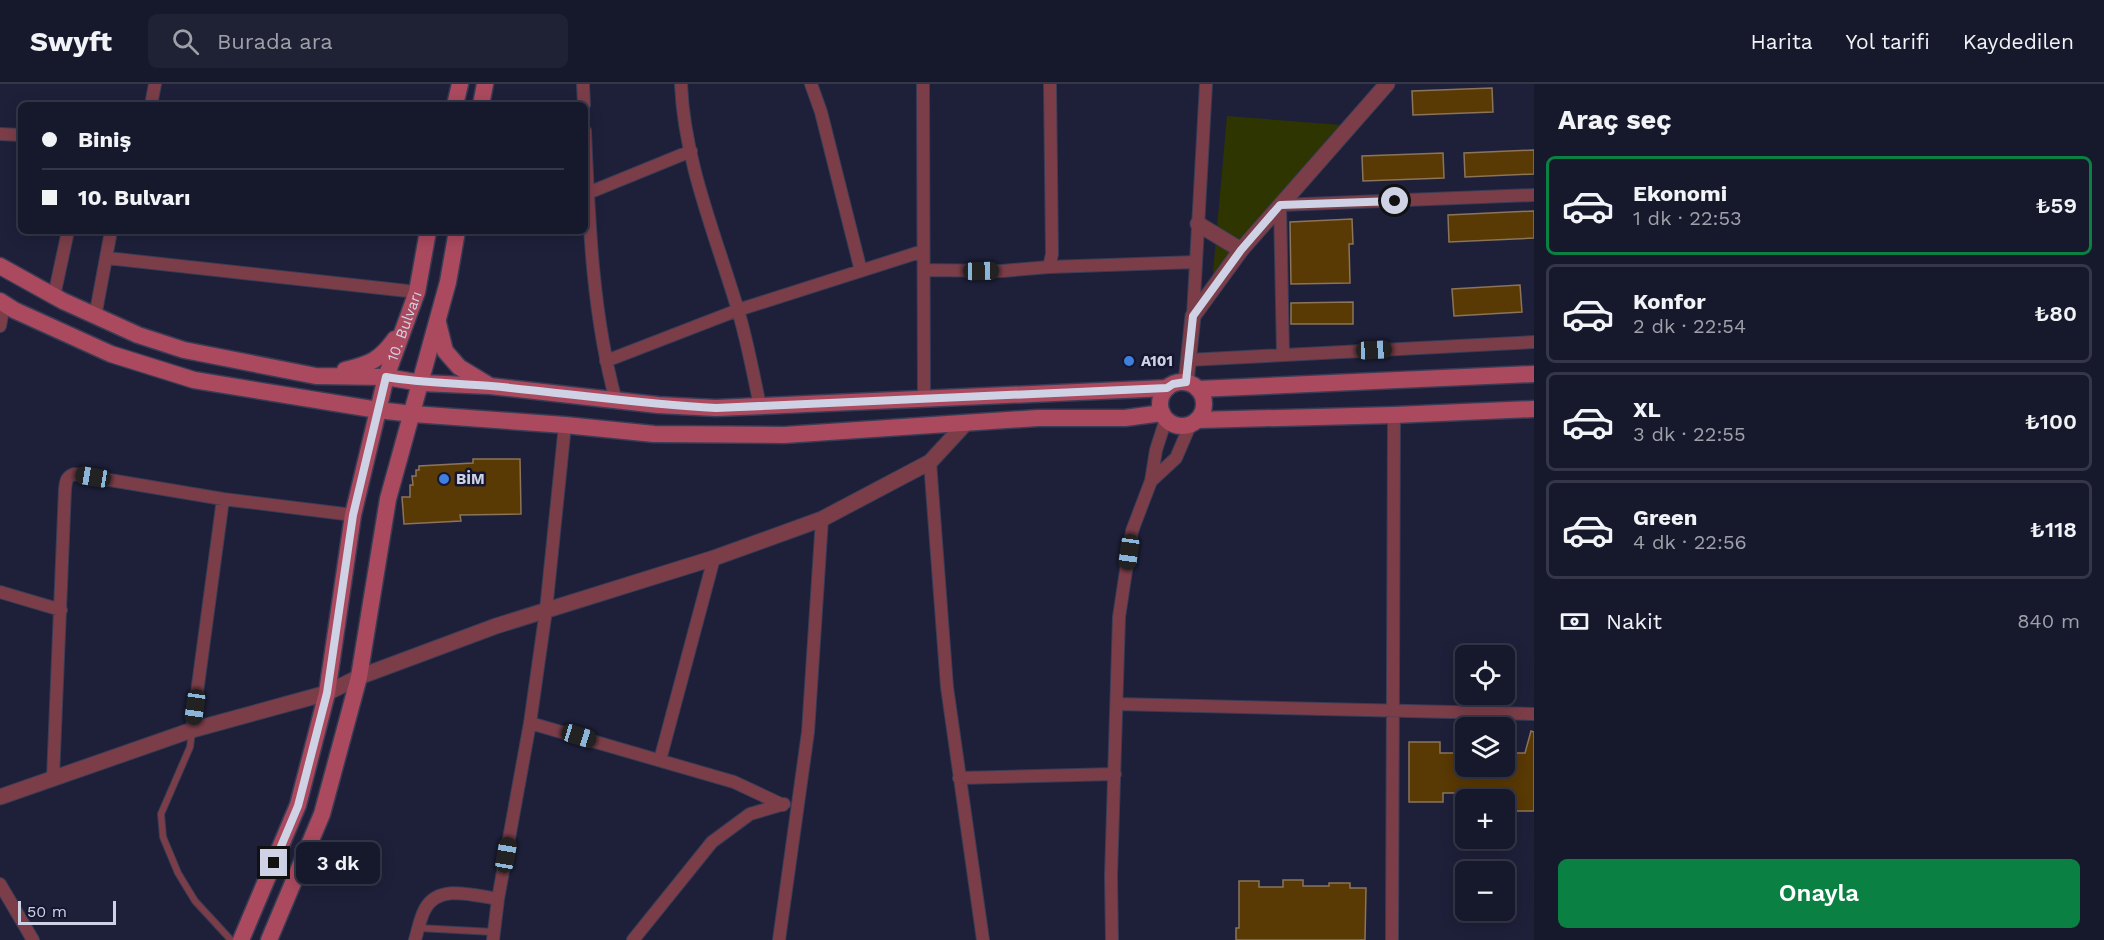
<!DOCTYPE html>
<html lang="tr">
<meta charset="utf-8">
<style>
:root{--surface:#16182c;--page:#1f2134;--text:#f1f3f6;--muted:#9ea0a9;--line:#353748;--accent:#0b8043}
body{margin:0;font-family:"Work Sans",sans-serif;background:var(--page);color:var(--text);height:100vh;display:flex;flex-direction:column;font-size:22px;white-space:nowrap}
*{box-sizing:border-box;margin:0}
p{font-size:20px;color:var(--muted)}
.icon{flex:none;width:33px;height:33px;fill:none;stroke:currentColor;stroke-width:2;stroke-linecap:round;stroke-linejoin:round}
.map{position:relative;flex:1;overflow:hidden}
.panel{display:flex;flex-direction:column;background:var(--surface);width:570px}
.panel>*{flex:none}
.banner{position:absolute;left:18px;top:18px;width:570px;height:132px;border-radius:9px;box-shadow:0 3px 15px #0003,0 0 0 2px var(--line);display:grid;align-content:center;height:132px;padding:0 24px;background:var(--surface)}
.fabs{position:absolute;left:1455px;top:561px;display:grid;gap:12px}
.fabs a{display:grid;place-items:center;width:60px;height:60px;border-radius:9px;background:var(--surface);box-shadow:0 3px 15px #0003,0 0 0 2px var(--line);font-size:30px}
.scale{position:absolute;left:18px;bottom:15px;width:98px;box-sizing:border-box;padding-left:6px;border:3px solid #cfd2e4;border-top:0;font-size:16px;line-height:21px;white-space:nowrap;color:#cfd2e4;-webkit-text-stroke:4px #151630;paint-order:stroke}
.end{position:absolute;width:27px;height:27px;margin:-14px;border:8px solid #cfd2e4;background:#111;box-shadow:0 0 0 3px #111}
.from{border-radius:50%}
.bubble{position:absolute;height:42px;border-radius:9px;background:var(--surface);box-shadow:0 3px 15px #0003,0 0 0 2px var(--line);font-size:20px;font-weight:600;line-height:42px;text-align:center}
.car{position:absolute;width:18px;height:36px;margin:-18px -9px;border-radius:8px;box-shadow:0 0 4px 2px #0007;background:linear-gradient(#222 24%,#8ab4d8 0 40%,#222 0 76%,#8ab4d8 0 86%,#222 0)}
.banner b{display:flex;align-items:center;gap:21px;height:57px;font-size:22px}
.banner b+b{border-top:2px solid var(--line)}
.banner i{width:15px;height:15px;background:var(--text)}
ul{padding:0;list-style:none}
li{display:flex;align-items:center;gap:18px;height:99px;margin:0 12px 9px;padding:0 12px;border:3px solid var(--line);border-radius:9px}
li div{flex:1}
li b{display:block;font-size:22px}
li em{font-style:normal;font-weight:600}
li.current{border-color:var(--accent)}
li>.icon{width:54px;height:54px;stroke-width:1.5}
h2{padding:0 24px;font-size:27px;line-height:72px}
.pay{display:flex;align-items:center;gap:15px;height:66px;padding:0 24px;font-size:22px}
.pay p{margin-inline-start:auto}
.action{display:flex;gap:12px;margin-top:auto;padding:12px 24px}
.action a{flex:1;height:69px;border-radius:9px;background:var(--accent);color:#fff;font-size:24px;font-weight:600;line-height:69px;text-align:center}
header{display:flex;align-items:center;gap:36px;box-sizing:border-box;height:84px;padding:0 30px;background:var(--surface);border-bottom:2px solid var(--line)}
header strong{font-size:28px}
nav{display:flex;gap:33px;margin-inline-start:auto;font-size:21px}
.search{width:420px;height:54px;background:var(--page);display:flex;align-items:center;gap:15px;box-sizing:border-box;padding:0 21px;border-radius:9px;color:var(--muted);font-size:22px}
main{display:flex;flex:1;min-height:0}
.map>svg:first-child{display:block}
.green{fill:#2e3501}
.building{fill:#593904;stroke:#8b7458;stroke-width:1.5}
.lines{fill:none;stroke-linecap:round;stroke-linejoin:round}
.service-casing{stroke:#3a3c55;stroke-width:8}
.minor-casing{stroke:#3a3c55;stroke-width:14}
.tertiary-casing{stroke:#3a3c55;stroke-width:17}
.secondary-casing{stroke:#3a3c55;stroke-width:19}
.service{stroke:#7b3e49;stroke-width:6}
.minor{stroke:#7b3e49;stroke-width:12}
.tertiary{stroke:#7b3e49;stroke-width:15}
.secondary{stroke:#ab4a5f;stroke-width:16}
.route{stroke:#cfd2e4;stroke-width:8}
.shop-dot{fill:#3f7fe0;stroke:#151630;stroke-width:2}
.labels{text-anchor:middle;stroke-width:5;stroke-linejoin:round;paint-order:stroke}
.street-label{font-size:15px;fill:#cfd2e4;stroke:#151630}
.poi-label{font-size:15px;font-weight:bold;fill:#cfd2e4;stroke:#151630;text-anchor:start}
</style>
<header>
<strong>Swyft</strong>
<div class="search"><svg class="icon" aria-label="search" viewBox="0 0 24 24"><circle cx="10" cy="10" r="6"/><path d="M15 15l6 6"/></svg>Burada ara</div>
<nav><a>Harita</a><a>Yol tarifi</a><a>Kaydedilen</a></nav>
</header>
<main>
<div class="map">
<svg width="1534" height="856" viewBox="0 0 1534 856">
<rect width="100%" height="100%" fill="#1e203a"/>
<path class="green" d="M1227,32l114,9 -129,159z"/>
<path class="building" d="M1492,4l1,24 -80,3 -1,-24z
M1534,66v24l-69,3 -1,-24z
M1443,69l1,25 -81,3 -1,-25z
M1534,127v27l-85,4 -1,-27z
M1352,135l1,25h-4l1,39 -59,1 -1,-62z
M1520,201l2,27 -68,4 -2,-27z
M1353,218v22h-62v-21z
M473,375h47l1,55 -61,1 1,6 -57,3 -2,-27h8v-12h3l-1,-9h4v-6h3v-4l54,-3z
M1531,647l3,1v79h-30l-2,-18h-59v9h-34v-60h31v11h26v13h38v-13h21z
M1283,796h20v6h26v-3h21v5h16l-1,52h-129v-12h3v-47h20v6h24z"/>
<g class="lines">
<g class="service-casing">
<path id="service" d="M192,647l-2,16 -29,67 2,23 15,36 17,28 36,39
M419,844l75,4"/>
</g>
<g class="minor-casing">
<path id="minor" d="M583,0l1,21
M681,0c3,76 34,150 56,223 10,32 16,66 23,99
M811,0l10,28 40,159
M923,0l1,314
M151,21l4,-21
M585,47c4,90 7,182 31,270
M0,50l21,1
M588,109l103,-42
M107,174l310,34
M1049,183l147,-5
M924,186l78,1 47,-4 3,-13 -2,-170
M54,212l14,-65
M1193,232l13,-232
M95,233l16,-86
M0,242l4,-22
M1283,270l-3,-149 254,-10
M1188,276l346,-18
M606,277l132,-51 185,-59
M930,378l17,225 36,253
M1151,397l25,-23 15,-35
M0,508l61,18
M1117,620l417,10
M530,639l204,59 49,23
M192,646l31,-231
M660,676l54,-202
M53,694l12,-289c1,-8 1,-12 9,-15l149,25 130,16
M959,694l156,-4
M0,800l33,56
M415,856c3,-10 5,-22 10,-31 14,-26 50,-13 73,-10
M493,856l5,-41 32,-176 16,-113 19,-185
M633,856l79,-98 38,-28 34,-10
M779,856l29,-208 14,-213
M1112,856l-1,-64 8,-259 13,-86 19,-50 5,-31 10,-31
M1392,856l2,-525"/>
</g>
<g class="tertiary-casing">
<path id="tertiary" d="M1198,140l43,26
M1186,298l7,-66 48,-66 146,-166
M0,713l192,-67 135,-37 32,-16 137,-51 218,-68 108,-39 108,-57 36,-39"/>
</g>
<g class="secondary-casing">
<g id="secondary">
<path d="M455,21l5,-21"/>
<path d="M481,21l4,-21"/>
<path d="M0,182l63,35 75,34 46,15 132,26 70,1 35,6 69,3 168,19 58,3 451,-20"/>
<path d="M0,217l14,9 97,44 83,26 184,30 35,4 152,11 89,9 130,1 254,-17h87l37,-5"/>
<path d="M438,239l7,28 14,16 28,17"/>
<path d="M345,286c25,-6 35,-10 50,-31"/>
<circle cx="1182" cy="320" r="22"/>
<path d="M1198,305l336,-15"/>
<path d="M1197,336l197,-5 140,-6"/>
<path id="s1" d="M241,856l57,-135 29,-112 26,-178 33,-138 31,-85 11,-61"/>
<path d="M269,856l53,-126 37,-137 29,-178 60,-217 9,-51"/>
</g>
</g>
<use href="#service" class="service"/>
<use href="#minor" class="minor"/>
<use href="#tertiary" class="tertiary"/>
<use href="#secondary" class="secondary"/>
</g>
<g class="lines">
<path class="route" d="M274,779l24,-57 29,-113 26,-178 33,-138c35,6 70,6 105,9 75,7 150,18 225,22l451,-20 6,-4 13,-2 7,-66 48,-66 39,-45 115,-4"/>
</g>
<g class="shop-dot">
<circle cx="1129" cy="277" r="6"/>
<circle cx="444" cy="395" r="6"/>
</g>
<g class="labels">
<g class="street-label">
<text dy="5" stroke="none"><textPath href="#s1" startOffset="638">10. Bulvarı</textPath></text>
</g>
<g class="poi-label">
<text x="1141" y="282">A101</text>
<text x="456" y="400">BİM</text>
</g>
</g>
</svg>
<div class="fabs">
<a><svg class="icon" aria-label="locate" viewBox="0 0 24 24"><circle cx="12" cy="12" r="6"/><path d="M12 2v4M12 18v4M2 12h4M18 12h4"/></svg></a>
<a><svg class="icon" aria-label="layers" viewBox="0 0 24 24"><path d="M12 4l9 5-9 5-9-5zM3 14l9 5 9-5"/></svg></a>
<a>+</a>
<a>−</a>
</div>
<div class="scale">50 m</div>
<i class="end from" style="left:1395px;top:117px"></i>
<i class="end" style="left:274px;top:779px"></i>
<div class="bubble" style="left:296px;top:758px;width:84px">3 dk</div>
<i class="car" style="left:981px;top:187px;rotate:89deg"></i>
<i class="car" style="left:1374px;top:266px;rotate:87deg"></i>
<i class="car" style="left:93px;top:393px;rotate:279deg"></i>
<i class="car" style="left:1129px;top:468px;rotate:188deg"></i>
<i class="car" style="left:195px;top:623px;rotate:188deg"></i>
<i class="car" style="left:579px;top:652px;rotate:107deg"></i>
<i class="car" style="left:506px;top:771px;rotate:10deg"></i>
<div class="banner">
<b><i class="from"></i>Biniş</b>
<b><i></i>10. Bulvarı</b>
</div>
</div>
<section class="panel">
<h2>Araç seç</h2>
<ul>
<li class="current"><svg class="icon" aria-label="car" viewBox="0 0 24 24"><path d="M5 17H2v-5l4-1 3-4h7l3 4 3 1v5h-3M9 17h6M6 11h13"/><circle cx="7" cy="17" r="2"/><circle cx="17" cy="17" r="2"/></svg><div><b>Ekonomi</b><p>1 dk · 22:53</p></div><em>₺59</em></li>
<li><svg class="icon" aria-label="car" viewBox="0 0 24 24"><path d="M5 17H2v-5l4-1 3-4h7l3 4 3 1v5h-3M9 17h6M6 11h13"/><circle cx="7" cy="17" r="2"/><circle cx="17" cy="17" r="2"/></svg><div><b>Konfor</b><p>2 dk · 22:54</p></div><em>₺80</em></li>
<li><svg class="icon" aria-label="car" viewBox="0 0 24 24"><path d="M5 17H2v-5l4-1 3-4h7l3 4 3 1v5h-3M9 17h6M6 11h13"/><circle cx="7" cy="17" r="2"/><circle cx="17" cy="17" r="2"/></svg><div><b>XL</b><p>3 dk · 22:55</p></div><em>₺100</em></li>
<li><svg class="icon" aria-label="car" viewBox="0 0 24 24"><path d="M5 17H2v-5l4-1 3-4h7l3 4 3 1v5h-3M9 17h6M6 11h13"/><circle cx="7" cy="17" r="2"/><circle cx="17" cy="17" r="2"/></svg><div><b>Green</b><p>4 dk · 22:56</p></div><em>₺118</em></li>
</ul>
<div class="pay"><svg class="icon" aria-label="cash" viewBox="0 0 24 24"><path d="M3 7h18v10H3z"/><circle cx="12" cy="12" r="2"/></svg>Nakit<p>840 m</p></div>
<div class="action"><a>Onayla</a></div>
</section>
</main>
